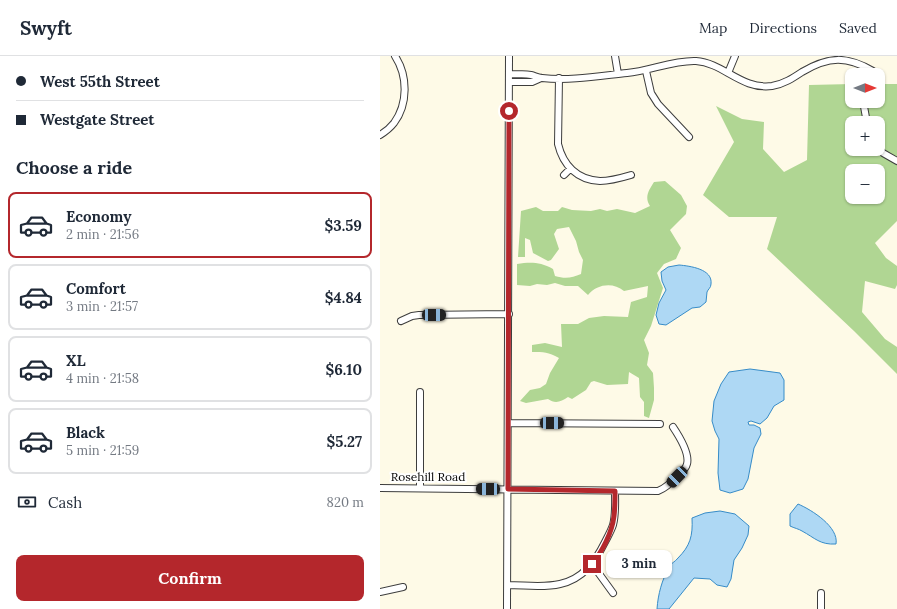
<!DOCTYPE html>
<meta charset="utf-8">
<style>
:root{--surface:#fff;--page:#f6f6f7;--text:#1f2937;--muted:#747a83;--line:#e0e1e3;--accent:#b4272c}
body{margin:0;font-family:Lora,serif;background:var(--page);color:var(--text);height:100vh;display:flex;flex-direction:column;font-size:15px;white-space:nowrap}
*{box-sizing:border-box;margin:0}
p{font-size:13px;color:var(--muted)}
.icon{flex:none;width:22px;height:22px;fill:none;stroke:currentColor;stroke-width:2;stroke-linecap:round;stroke-linejoin:round}
.map{position:relative;flex:1;overflow:hidden}
.panel{display:flex;flex-direction:column;background:var(--surface);width:380px}
.panel>*{flex:none}
.top-card{display:grid;align-content:center;height:88px;padding:0 16px;background:var(--surface)}
.needle{width:26px;rotate:90deg}
.tools{position:absolute;left:465px;top:12px;display:grid;gap:8px}
.tools a{display:grid;place-items:center;width:40px;height:40px;border-radius:8px;background:var(--surface);box-shadow:0 1px 3px #0004;font-size:20px}
.end{position:absolute;width:18px;height:18px;margin:-9px;border:5px solid #b4272c;background:#fff;box-shadow:0 0 0 2px #fff}
.from{border-radius:50%}
.bubble{position:absolute;height:28px;border-radius:8px;background:var(--surface);box-shadow:0 1px 3px #0004;font-size:13px;font-weight:700;line-height:28px;text-align:center}
.car{position:absolute;width:12px;height:24px;margin:-12px -6px;border-radius:5px;box-shadow:0 0 3px 1px #0007;background:linear-gradient(#222 24%,#8ab4d8 0 40%,#222 0 76%,#8ab4d8 0 86%,#222 0)}
.top-card b{display:flex;align-items:center;gap:14px;height:38px;font-size:15px}
.top-card b+b{border-top:1px solid var(--line)}
.top-card i{width:10px;height:10px;background:var(--text)}
ul{padding:0;list-style:none}
li{display:flex;align-items:center;gap:12px;height:66px;margin:0 8px 6px;padding:0 8px;border:2px solid var(--line);border-radius:8px}
li div{flex:1}
li b{display:block;font-size:15px}
li em{font-style:normal;font-weight:700}
li.active{border-color:var(--accent)}
li>.icon{width:36px;height:36px;stroke-width:1.5}
h2{padding:0 16px;font-size:18px;line-height:48px}
.pay{display:flex;align-items:center;gap:10px;height:44px;padding:0 16px;font-size:15px}
.pay p{margin-inline-start:auto}
.action{display:flex;gap:8px;margin-top:auto;padding:8px 16px}
.action a{flex:1;height:46px;border-radius:8px;background:var(--accent);color:#fff;font-size:16px;font-weight:700;line-height:46px;text-align:center}
header{display:flex;align-items:center;gap:24px;box-sizing:border-box;height:56px;padding:0 20px;background:var(--surface);border-bottom:1px solid var(--line)}
header strong{font-size:19px}
nav{display:flex;gap:22px;margin-inline-start:auto;font-size:14px}
main{display:flex;flex:1;min-height:0}
.map>svg:first-child{display:block}
.forest{fill:#b0d693;fill-rule:evenodd}
.water{fill:#aed8f4;stroke:#378cc8}
.lines{fill:none;stroke-linecap:round;stroke-linejoin:round}
.minor-casing{stroke:#3d3d3d;stroke-width:8}
.minor{stroke:#fff;stroke-width:6}
.route{stroke:#b4272c;stroke-width:5}
.labels{text-anchor:middle;stroke-width:4;stroke-linejoin:round;paint-order:stroke}
.street-label{font-size:12px;fill:#0a0a0a;stroke:#fff}
</style>
<header>
<strong>Swyft</strong>
<nav><a>Map</a><a>Directions</a><a>Saved</a></nav>
</header>
<main>
<section class="panel">
<div class="top-card">
<b><i class="from"></i>West 55th Street</b>
<b><i></i>Westgate Street</b>
</div>
<h2>Choose a ride</h2>
<ul>
<li class="active"><svg class="icon" aria-label="car" viewBox="0 0 24 24"><path d="M5 17H2v-5l4-1 3-4h7l3 4 3 1v5h-3M9 17h6M6 11h13"/><circle cx="7" cy="17" r="2"/><circle cx="17" cy="17" r="2"/></svg><div><b>Economy</b><p>2 min · 21:56</p></div><em>$3.59</em></li>
<li><svg class="icon" aria-label="car" viewBox="0 0 24 24"><path d="M5 17H2v-5l4-1 3-4h7l3 4 3 1v5h-3M9 17h6M6 11h13"/><circle cx="7" cy="17" r="2"/><circle cx="17" cy="17" r="2"/></svg><div><b>Comfort</b><p>3 min · 21:57</p></div><em>$4.84</em></li>
<li><svg class="icon" aria-label="car" viewBox="0 0 24 24"><path d="M5 17H2v-5l4-1 3-4h7l3 4 3 1v5h-3M9 17h6M6 11h13"/><circle cx="7" cy="17" r="2"/><circle cx="17" cy="17" r="2"/></svg><div><b>XL</b><p>4 min · 21:58</p></div><em>$6.10</em></li>
<li><svg class="icon" aria-label="car" viewBox="0 0 24 24"><path d="M5 17H2v-5l4-1 3-4h7l3 4 3 1v5h-3M9 17h6M6 11h13"/><circle cx="7" cy="17" r="2"/><circle cx="17" cy="17" r="2"/></svg><div><b>Black</b><p>5 min · 21:59</p></div><em>$5.27</em></li>
</ul>
<div class="pay"><svg class="icon" aria-label="cash" viewBox="0 0 24 24"><path d="M3 7h18v10H3z"/><circle cx="12" cy="12" r="2"/></svg>Cash<p>820 m</p></div>
<div class="action"><a>Confirm</a></div>
</section>
<div class="map">
<svg width="517" height="553" viewBox="0 0 517 553">
<rect width="100%" height="100%" fill="#fefae7"/>
<path class="forest" d="M472,28v17h26v-17h19v137l-22,22 11,15 11,8v19l-2,4 -30,-8 -3,31 23,27 12,8v27l-43,-43 -87,-82 10,-32h-48l-26,-22 31,-53 -18,-36 26,13 22,3 -1,27 21,23 23,-12 2,-75zM472,67h26v26h-26zM472,115h26v26h-26z
M285,125l16,14 6,11 -1,8 -16,16 11,18 -5,11 -12,5 -7,9 6,15 -12,38 -7,14 5,13 -2,12 6,8 1,15v12l-5,18 -5,-2v-14l-4,-5 -1,-19 -10,-6 -1,12 -21,1 -13,-4 -3,1 -5,8 -14,9 -4,-2c-7,5 -13,7 -20,2l-22,4 -6,-2 10,-11 10,-2 6,-4 4,-11 9,-15c-11,-6 -15,-6 -27,-6v-7l13,-2 17,4 -1,-23h17l11,-6 15,-2 24,1 3,-15 16,-5 1,-11 -24,5c-11,-9 -27,-7 -36,4l-10,-9h-13l-10,-3 -8,2 -10,-1 -7,2 -13,-1v-21c14,-2 23,-2 36,5l2,7c10,3 17,2 26,-2l2,-14 -4,-8 -3,-11 -7,-14 -12,2 -3,5 5,15 -8,11 -3,1 -15,-8 -3,-13 -5,-2v19h-7l3,-46 15,-4 7,4h15l4,-4 10,3 19,1 9,-2 7,2 10,-2 18,4 15,-7c-6,-9 -1,-16 4,-24z"/>
<path class="water" d="M299,209c11,1 34,4 32,19 0,4 -3,5 -4,8 0,3 -1,7 -1,10l-6,5 -8,1 -26,17 -7,-1 -3,-9 3,-12 7,-13 -4,-9 -1,-9 7,-5z
M370,313l30,4 4,7v20l-10,6 -7,12 -7,6 -9,-3 -3,1 1,3h5l6,3 1,6 -7,14 -6,31 -5,10 -13,4 -10,-3 -2,-17 1,-34 -4,-8 -3,-10 2,-20 7,-17 8,-12z
M418,448c14,6 41,23 38,40 -16,1 -21,-6 -34,-13 -3,-2 -8,-3 -12,-5v-12z
M340,455l15,3 14,12 -1,9 -6,13 -8,12 -3,19 -4,8 -10,-2 -7,-6 -16,-1 -25,31h-12c1,-15 5,-29 12,-42 2,-4 6,-5 9,-9 12,-12 15,-22 14,-40l13,-5z"/>
<g class="lines">
<g class="minor-casing">
<path id="minor" d="M235,0l3,18
M266,15l5,22 7,11 31,33
M348,17l7,-17
M129,18c7,0 15,0 22,1 4,1 7,3 11,3 28,3 57,-2 85,-5 23,-2 46,-13 69,-12 28,2 45,29 76,25 12,-2 21,-8 30,-14 27,-16 45,-16 71,-1l-2,4
M179,22l-1,66c5,21 19,36 42,37 10,0 21,-3 31,-6
M129,26h23l9,-4
M483,45l4,22
M0,79c5,-3 10,-7 14,-12 14,-19 14,-47 1,-67
M498,92l5,5 14,8
M184,119l6,-6
M21,265l11,-5 7,-1 90,-1
M128,367l152,1
M0,432l278,3c8,-3 13,-8 19,-15 4,-3 9,-7 10,-12 3,-11 -8,-28 -14,-37
M40,432v-96
M212,508l21,29
M128,529c17,0 35,3 52,-1 23,-5 35,-22 45,-42 3,-6 6,-11 8,-17 3,-11 2,-23 2,-34
M0,536l23,-5
M127,553l2,-553
M441,553v-16"/>
</g>
<use href="#minor" class="minor"/>
</g>
<g class="lines">
<path class="route" d="M129,55l-1,378 107,2c0,9 0,17 -1,25 -2,17 -12,36 -22,48"/>
</g>
<g class="labels">
<g class="street-label">
<text x="48" y="425">Rosehill Road</text>
</g>
</g>
</svg>
<div class="tools">
<a><svg class="needle" viewBox="-14 -14 28 28"><path d="M0-13l5 13h-10z" fill="#e53935"/><path d="M0 13l5-13h-10z" fill="#747a83"/></svg></a>
<a>+</a>
<a>−</a>
</div>
<i class="end from" style="left:129px;top:55px"></i>
<i class="end" style="left:212px;top:508px"></i>
<div class="bubble" style="left:226px;top:494px;width:66px">3 min</div>
<i class="car" style="left:54px;top:259px;rotate:90deg"></i>
<i class="car" style="left:172px;top:367px;rotate:90deg"></i>
<i class="car" style="left:297px;top:421px;rotate:224deg"></i>
<i class="car" style="left:108px;top:433px;rotate:271deg"></i>
</div>
</main>
